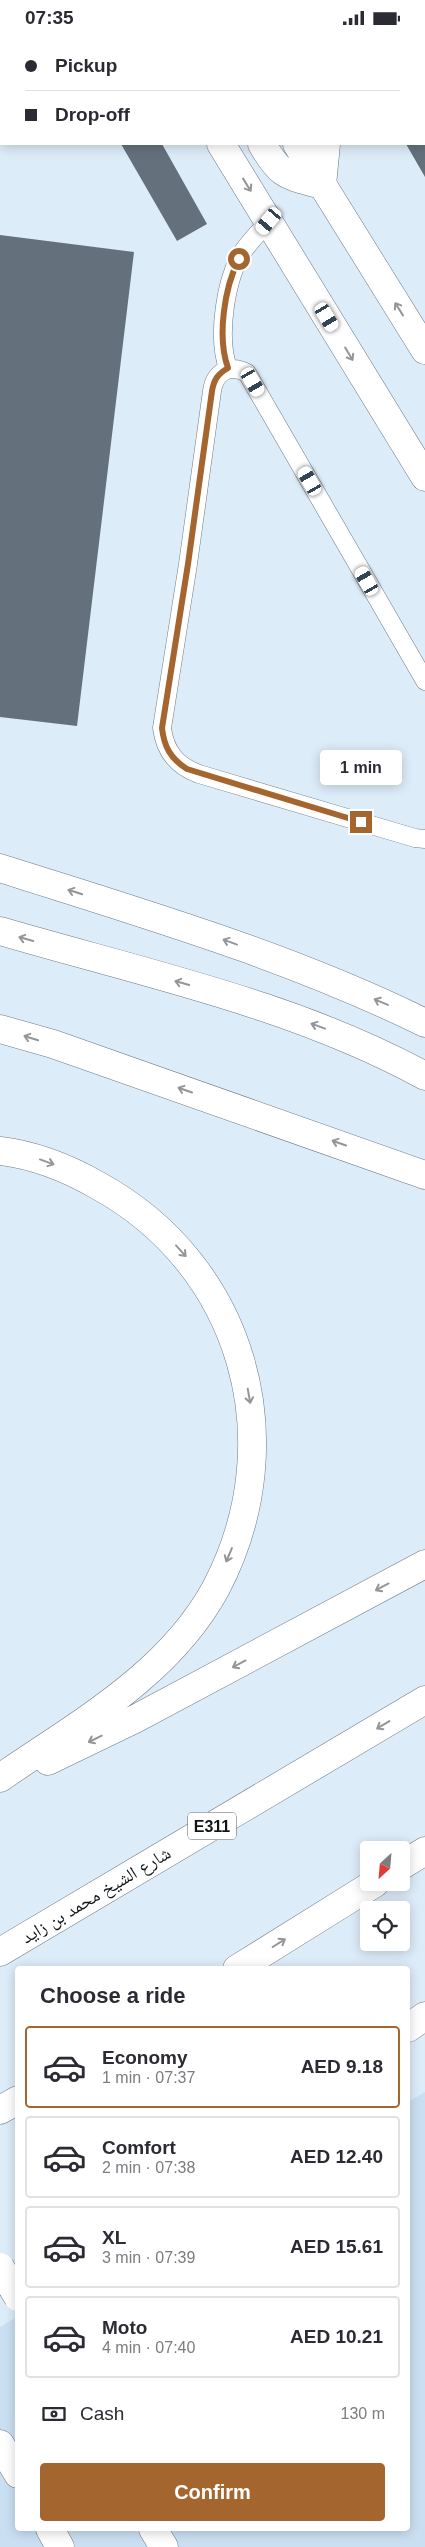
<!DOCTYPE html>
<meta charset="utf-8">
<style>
:root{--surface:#fff;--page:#f2f2f3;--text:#2b2b33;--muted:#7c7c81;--line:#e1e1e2;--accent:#a5652f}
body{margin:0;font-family:Helvetica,"Noto Naskh Arabic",sans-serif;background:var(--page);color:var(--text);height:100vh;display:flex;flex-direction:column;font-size:19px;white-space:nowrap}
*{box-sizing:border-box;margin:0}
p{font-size:16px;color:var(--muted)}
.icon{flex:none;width:28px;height:28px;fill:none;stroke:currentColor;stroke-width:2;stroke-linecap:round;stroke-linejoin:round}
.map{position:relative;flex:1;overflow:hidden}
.details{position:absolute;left:15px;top:1931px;width:395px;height:565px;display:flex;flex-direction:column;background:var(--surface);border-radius:5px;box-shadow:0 2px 12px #0003}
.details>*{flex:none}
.top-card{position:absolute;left:0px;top:0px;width:425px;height:110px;box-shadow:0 2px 12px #0003;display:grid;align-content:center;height:110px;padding:0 25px;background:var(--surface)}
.needle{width:32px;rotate:206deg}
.fabs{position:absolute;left:360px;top:1806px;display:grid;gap:10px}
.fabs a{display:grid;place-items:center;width:50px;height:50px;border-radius:5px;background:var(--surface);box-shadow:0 2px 12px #0003;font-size:25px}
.end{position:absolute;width:22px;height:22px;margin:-11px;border:6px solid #a5652f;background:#fff;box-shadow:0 0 0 2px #fff}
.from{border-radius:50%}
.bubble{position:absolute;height:35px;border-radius:5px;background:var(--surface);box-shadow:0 2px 12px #0003;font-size:16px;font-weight:800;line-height:35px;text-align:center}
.car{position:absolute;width:15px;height:30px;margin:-15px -8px;border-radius:6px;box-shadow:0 0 4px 1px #0007;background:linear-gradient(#fff 24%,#345 0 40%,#fff 0 76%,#345 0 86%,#fff 0)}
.top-card b{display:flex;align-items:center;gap:18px;height:48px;font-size:19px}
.top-card b+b{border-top:1px solid var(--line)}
.top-card i{width:12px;height:12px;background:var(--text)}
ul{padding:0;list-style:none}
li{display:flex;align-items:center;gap:15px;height:82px;margin:0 10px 8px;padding:0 15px;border:2px solid var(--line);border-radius:5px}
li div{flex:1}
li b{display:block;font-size:19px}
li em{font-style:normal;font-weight:800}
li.active{border-color:var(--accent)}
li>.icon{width:45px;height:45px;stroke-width:1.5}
h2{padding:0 25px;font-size:22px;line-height:60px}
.pay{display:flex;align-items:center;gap:12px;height:55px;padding:0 25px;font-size:19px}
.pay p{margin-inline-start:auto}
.button{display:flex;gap:10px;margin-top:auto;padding:10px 25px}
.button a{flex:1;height:58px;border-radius:5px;background:var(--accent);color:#fff;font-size:20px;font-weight:800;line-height:58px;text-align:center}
.status{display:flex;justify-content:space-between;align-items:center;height:35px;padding:0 25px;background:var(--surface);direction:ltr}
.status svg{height:14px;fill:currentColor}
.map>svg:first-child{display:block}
.built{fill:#cae0f2}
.building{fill:#64717d}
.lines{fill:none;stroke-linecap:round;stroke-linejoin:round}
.lane-casing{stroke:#6d7a86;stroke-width:19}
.street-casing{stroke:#6d7a86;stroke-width:29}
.secondary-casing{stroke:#6d7a86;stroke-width:29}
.highway-casing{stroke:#6d7a86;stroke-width:29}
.lane{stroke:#fff;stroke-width:18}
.street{stroke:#fff;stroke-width:28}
.secondary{stroke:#fff;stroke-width:28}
.highway{stroke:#fff;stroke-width:28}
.highway-bridge-casing{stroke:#6d7a86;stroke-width:29;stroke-linecap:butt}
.highway-bridge{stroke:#fff;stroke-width:28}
.oneway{stroke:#939598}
.route{stroke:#a5652f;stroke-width:6}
.labels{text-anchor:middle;stroke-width:4;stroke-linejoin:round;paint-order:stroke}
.shield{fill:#fff;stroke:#575a5e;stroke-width:1}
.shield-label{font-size:16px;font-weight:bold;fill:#0f1419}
.street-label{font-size:18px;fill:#0f1419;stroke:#fff}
</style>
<div class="status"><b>07:35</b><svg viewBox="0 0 49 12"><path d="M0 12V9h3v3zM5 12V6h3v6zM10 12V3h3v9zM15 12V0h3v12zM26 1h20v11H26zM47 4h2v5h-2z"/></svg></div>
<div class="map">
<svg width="425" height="2512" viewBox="0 0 425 2512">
<rect width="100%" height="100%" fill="#ddecf9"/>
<path class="built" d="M425,2057v455h-425v-220l17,-10 1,212h390v-427z"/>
<path class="building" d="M121,109h41l45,80 -30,17z
M406,109h19v33z
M0,200l134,17 -57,474 -77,-9z"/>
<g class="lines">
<g class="lane-casing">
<path id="lane" d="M228,333c-11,-31 -3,-90 16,-118 7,-10 17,-20 25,-29
M425,646l-178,-308c-17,-9 -32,-2 -35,18l-24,173 -26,164c3,24 15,38 37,46l216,64 10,1"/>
</g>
<g class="street-casing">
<path id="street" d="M331,1l14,-1
M322,150l4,-41"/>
</g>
<g class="secondary-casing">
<path id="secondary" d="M155,0l1,1
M197,0l1,1
M235,0v1
M221,109l204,333
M262,109c19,33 24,31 60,41
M297,109l128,206"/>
</g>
<g class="highway-casing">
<path id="highway" d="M0,833c144,46 289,88 425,155
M0,896c143,42 293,73 425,145
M0,994l53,15 372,131
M0,1116c34,4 67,17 97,34 147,80 196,256 119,403 -47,87 -138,136 -216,190
M48,1726l87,-42 290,-155
M401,1831l24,-15
M0,1917l425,-252
M237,1934l138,-86
M408,1993l17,-12
M0,2075l18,-10
M0,2409l18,30
M50,2494l10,18
M153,2494l11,18"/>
</g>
<use href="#lane" class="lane"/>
<use href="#street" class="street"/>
<use href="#secondary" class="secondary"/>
<use href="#highway" class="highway"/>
<g class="highway-bridge-casing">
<path id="highway-bridge" d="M0,2232l18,30"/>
</g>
<use href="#highway-bridge" class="highway-bridge"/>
</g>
<defs><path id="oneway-shaft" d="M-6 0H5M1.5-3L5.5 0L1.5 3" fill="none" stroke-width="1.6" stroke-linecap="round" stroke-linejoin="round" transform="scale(1.25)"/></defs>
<g class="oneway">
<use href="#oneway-shaft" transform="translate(247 150) rotate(58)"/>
<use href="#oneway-shaft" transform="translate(399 274) rotate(-122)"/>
<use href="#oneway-shaft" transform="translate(349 319) rotate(59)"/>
<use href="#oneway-shaft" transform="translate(75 857) rotate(-162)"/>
<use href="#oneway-shaft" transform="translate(26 904) rotate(-164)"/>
<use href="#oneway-shaft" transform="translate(230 907) rotate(-160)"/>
<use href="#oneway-shaft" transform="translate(182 948) rotate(-164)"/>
<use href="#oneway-shaft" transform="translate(381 967) rotate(-157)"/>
<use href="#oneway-shaft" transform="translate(318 991) rotate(-160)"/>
<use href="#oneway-shaft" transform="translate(31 1003) rotate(-163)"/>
<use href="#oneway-shaft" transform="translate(185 1055) rotate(-161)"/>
<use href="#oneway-shaft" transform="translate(339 1108) rotate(-161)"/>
<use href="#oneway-shaft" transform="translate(47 1127) rotate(20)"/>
<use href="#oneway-shaft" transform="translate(181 1216) rotate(48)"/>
<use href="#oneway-shaft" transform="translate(249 1361) rotate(80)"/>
<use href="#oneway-shaft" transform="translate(229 1520) rotate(113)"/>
<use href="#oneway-shaft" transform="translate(382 1552) rotate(152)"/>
<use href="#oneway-shaft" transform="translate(239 1629) rotate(152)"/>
<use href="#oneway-shaft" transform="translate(383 1690) rotate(149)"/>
<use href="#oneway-shaft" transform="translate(95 1704) rotate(154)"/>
<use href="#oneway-shaft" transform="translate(279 1908) rotate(-32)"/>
</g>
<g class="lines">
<path class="route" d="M239,224c-15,29 -22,79 -11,109 -10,6 -14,11 -16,23l-24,173 -26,164c2,19 9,31 25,41l174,53"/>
</g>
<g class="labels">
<rect class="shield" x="188" y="1777.5" width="48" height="27" rx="4"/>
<g class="shield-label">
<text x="212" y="1797">E311</text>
</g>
<g class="street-label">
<text transform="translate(96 1860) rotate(-31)" y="6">شارع الشيخ محمد بن زايد</text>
</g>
</g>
</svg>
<div class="fabs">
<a><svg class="needle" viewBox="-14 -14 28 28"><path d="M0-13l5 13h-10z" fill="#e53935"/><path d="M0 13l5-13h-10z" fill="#7c7c81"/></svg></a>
<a><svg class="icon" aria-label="locate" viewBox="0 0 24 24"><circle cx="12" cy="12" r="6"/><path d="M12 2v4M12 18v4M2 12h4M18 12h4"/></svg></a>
</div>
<i class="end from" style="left:239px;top:224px"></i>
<i class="end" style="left:361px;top:787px"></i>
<div class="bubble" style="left:320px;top:715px;width:82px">1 min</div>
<i class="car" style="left:269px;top:186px;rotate:220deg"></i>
<i class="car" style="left:327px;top:282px;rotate:149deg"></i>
<i class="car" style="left:253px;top:347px;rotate:150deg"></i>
<i class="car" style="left:310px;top:446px;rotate:330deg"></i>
<i class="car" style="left:367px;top:546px;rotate:330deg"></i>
<div class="top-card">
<b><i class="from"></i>Pickup</b>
<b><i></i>Drop-off</b>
</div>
<section class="details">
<h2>Choose a ride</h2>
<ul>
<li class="active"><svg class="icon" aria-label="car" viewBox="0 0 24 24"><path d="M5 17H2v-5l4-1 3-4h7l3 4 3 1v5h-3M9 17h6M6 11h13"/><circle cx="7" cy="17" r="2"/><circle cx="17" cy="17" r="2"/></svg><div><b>Economy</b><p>1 min · 07:37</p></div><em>AED 9.18</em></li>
<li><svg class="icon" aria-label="car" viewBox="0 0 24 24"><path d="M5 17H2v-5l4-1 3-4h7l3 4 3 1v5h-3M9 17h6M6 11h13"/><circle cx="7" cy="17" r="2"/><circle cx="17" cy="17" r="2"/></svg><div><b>Comfort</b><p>2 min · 07:38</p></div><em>AED 12.40</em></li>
<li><svg class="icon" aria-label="car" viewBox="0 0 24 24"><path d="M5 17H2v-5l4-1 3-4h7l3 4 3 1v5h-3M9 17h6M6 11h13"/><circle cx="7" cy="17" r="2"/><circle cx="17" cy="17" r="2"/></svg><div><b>XL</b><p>3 min · 07:39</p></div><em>AED 15.61</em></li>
<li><svg class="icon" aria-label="car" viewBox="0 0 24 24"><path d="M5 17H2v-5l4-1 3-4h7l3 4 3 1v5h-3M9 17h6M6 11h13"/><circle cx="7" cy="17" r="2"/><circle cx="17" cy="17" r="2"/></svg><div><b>Moto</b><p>4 min · 07:40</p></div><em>AED 10.21</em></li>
</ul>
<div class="pay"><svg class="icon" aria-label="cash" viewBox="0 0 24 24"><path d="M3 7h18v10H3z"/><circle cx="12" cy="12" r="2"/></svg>Cash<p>130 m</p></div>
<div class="button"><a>Confirm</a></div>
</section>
</div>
